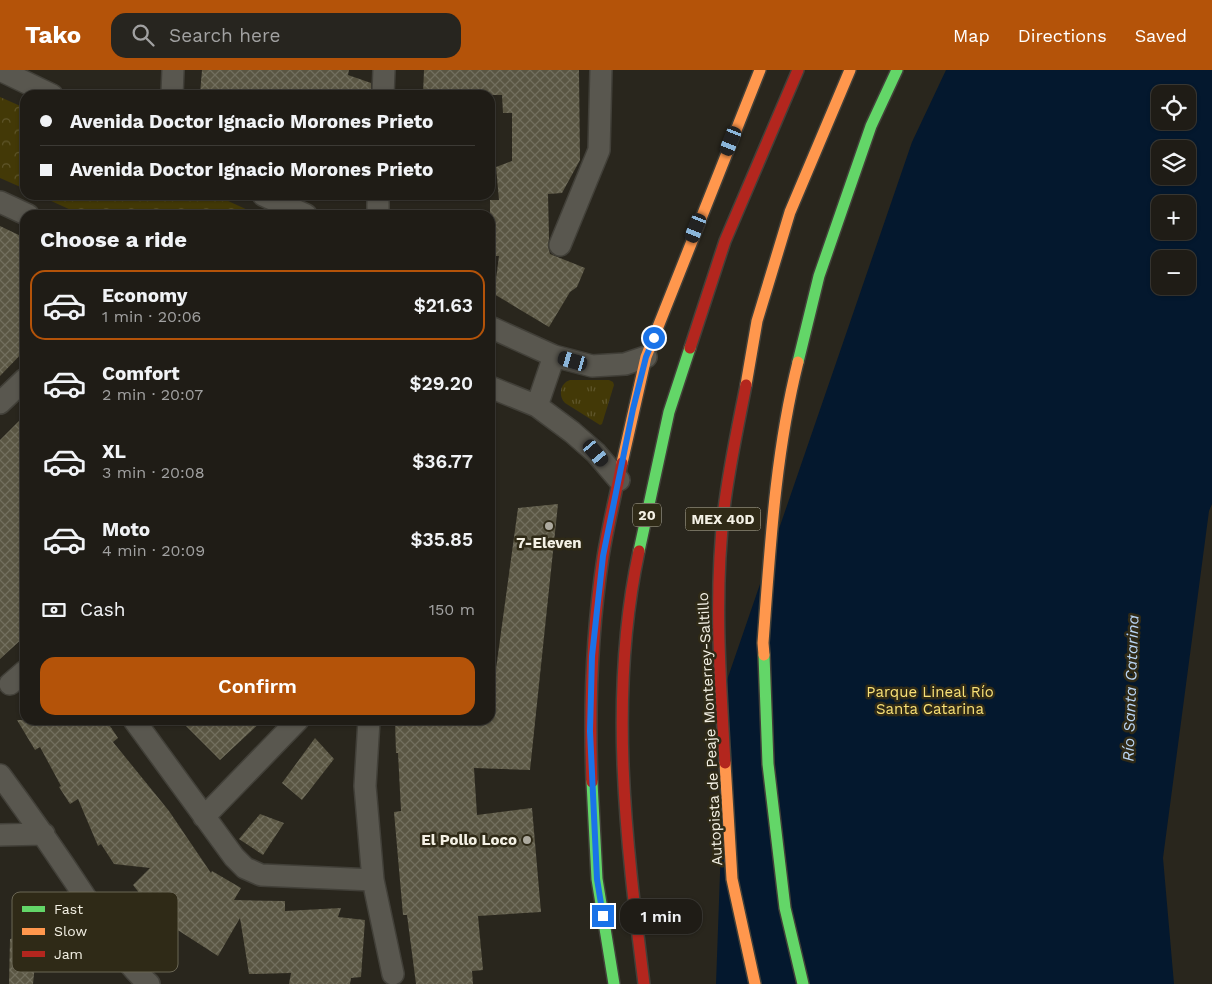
<!DOCTYPE html>
<meta charset="utf-8">
<style>
:root{--surface:#1f1c16;--page:#27251f;--text:#f1f3f6;--muted:#a1a1a1;--line:#3c3a35;--accent:#b45309}
body{margin:0;font-family:"Work Sans",sans-serif;background:var(--page);color:var(--text);height:100vh;display:flex;flex-direction:column;font-size:19px;white-space:nowrap}
*{box-sizing:border-box;margin:0}
p{font-size:16px;color:var(--muted)}
.icon{flex:none;width:28px;height:28px;fill:none;stroke:currentColor;stroke-width:2;stroke-linecap:round;stroke-linejoin:round}
.map{position:relative;flex:1;overflow:hidden}
.drawer{position:absolute;left:20px;top:140px;width:475px;height:515px;display:flex;flex-direction:column;background:var(--surface);border-radius:15px;box-shadow:0 1px 4px #0004,0 0 0 1px var(--line)}
.drawer>*{flex:none}
.guide{position:absolute;left:20px;top:20px;width:475px;height:110px;border-radius:15px;box-shadow:0 1px 4px #0004,0 0 0 1px var(--line);display:grid;align-content:center;height:110px;padding:0 20px;background:var(--surface)}
.tools{position:absolute;left:1151px;top:15px;display:grid;gap:10px}
.tools a{display:grid;place-items:center;width:45px;height:45px;border-radius:10px;background:var(--surface);box-shadow:0 1px 4px #0004,0 0 0 1px var(--line);font-size:25px}
.end{position:absolute;width:22px;height:22px;margin:-11px;border:6px solid #1a73e8;background:#fff;box-shadow:0 0 0 2px #fff}
.from{border-radius:50%}
.bubble{position:absolute;height:35px;border-radius:15px;background:var(--surface);box-shadow:0 1px 4px #0004,0 0 0 1px var(--line);font-size:16px;font-weight:600;line-height:35px;text-align:center}
.car{position:absolute;width:15px;height:30px;margin:-15px -8px;border-radius:6px;box-shadow:0 0 4px 1px #0007;background:linear-gradient(#222 24%,#8ab4d8 0 40%,#222 0 76%,#8ab4d8 0 86%,#222 0)}
.guide b{display:flex;align-items:center;gap:18px;height:48px;font-size:19px}
.guide b+b{border-top:1px solid var(--line)}
.guide i{width:12px;height:12px;background:var(--text)}
ul{padding:0;list-style:none}
li{display:flex;align-items:center;gap:15px;height:70px;margin:0 10px 8px;padding:0 10px;border:2px solid transparent;border-radius:15px}
li div{flex:1}
li b{display:block;font-size:19px}
li em{font-style:normal;font-weight:600}
li.active{border-color:var(--accent)}
li>.icon{width:45px;height:45px;stroke-width:1.5}
h2{padding:0 20px;font-size:22px;line-height:60px}
.pay{display:flex;align-items:center;gap:12px;height:55px;padding:0 20px;font-size:19px}
.pay p{margin-inline-start:auto}
.cta{display:flex;gap:10px;margin-top:auto;padding:10px 20px}
.cta a{flex:1;height:58px;border-radius:15px;background:var(--accent);color:#fff;font-size:20px;font-weight:600;line-height:58px;text-align:center}
header{display:flex;align-items:center;gap:30px;box-sizing:border-box;height:70px;padding:0 25px;background:var(--accent);color:#fff}
header strong{font-size:24px}
nav{display:flex;gap:28px;margin-inline-start:auto;font-size:18px}
.search{width:350px;height:45px;background:var(--page);display:flex;align-items:center;gap:12px;box-sizing:border-box;padding:0 18px;border-radius:15px;color:var(--muted);font-size:19px}
.map>svg:first-child{display:block}
.grass{fill:url(#grass-tufts)}
.park{fill:url(#park-crowns)}
.water{fill:#04182e;fill-rule:evenodd}
.building{fill:url(#building-cross-hatch)}
.lines{fill:none;stroke-linecap:round;stroke-linejoin:round}
.street-casing{stroke:#424039;stroke-width:24}
.fast-casing{stroke:#424039;stroke-width:14}
.slow-casing{stroke:#424039;stroke-width:14}
.jam-casing{stroke:#424039;stroke-width:14}
.street{stroke:#59574f;stroke-width:21}
.fast{stroke:#63d668;stroke-width:11}
.slow{stroke:#ff974d;stroke-width:11}
.jam{stroke:#b3261e;stroke-width:11}
.route{stroke:#1a73e8;stroke-width:6}
.poi-dot{fill:#adaa9f;stroke:#2f2a17;stroke-width:2}
.labels{text-anchor:middle;stroke-width:5;stroke-linejoin:round;paint-order:stroke}
.shield{fill:#2f2a17;stroke:#b9b5a7;stroke-width:1}
.shield-label{font-size:14px;font-weight:bold;fill:#f4f1e5}
.poi-label{font-size:15px;font-weight:bold;fill:#f4f1e5;stroke:#2f2a17}
.park-label{font-size:15px;fill:#f8e076;stroke:#2f2a17}
.street-label{font-size:15px;fill:#f4f1e5;stroke:#2f2a17}
.water-label{font-size:16px;font-style:italic;fill:#bad5f4;stroke:#2f2a17}
.key{fill:#2f2a17;stroke:#6a6655;stroke-width:1}
.key-label{font-size:14px;fill:#f4f1e5}
</style>
<header>
<strong>Tako</strong>
<div class="search"><svg class="icon" aria-label="search" viewBox="0 0 24 24"><circle cx="10" cy="10" r="6"/><path d="M15 15l6 6"/></svg>Search here</div>
<nav><a>Map</a><a>Directions</a><a>Saved</a></nav>
</header>
<div class="map">
<svg width="1212" height="914" viewBox="0 0 1212 914">
<defs>
<pattern id="grass-tufts" width="24" height="20" patternUnits="userSpaceOnUse" patternTransform="scale(1.25)"><rect width="24" height="20" fill="#433907"/><path d="M3 7l-1-3M5 7V3M7 7l1-3M15 17l-1-3M17 17v-4M19 17l1-3" fill="none" stroke="#5f562b"/></pattern>
<pattern id="park-crowns" width="20" height="18" patternUnits="userSpaceOnUse" patternTransform="scale(1.25)"><rect width="20" height="18" fill="#433907"/><path d="M2 6a3 3 0 1 1 6 0M12 15a3 3 0 1 1 6 0" fill="none" stroke="#5f562b"/></pattern>
<pattern id="building-cross-hatch" width="8" height="8" patternUnits="userSpaceOnUse" patternTransform="scale(1.25)"><rect width="8" height="8" fill="#5a5643"/><path d="M0 0l8 8M0 8l8-8" fill="none" stroke="#726f5e"/></pattern>
</defs>
<rect width="100%" height="100%" fill="#29261d"/>
<path class="grass" d="M570,310h39l4,2 1,3 -12,39 -2,1 -35,-22c-7,-7 -5,-20 5,-23z"/>
<path class="park" d="M0,27l25,11v81l-25,-11z
M38,125h177l44,20h-177z"/>
<path class="water" d="M946,0h266v434l-3,7 -46,347 11,126h-458l11,-304 185,-538zM1160,24h28v27h-28zM1160,79h28v27h-28zM1160,134h28v27h-28zM1160,189h28v27h-28z"/>
<path class="building" d="M202,0h147l-1,5 23,8v12l-171,-1z
M424,0h155l1,90 -18,33 -14,1 1,44 -1,8 2,8 35,14 -8,19 -7,5 -21,35 -55,-33 5,-38h-9v-56h9l-3,-33 16,-6v-48h-9l-1,-18h-79z
M0,156l25,12v112l-25,26z
M25,345v221l-25,23v-219z
M558,434l-28,266 -56,-2 3,47 55,-7 9,104 -63,4 5,54 -11,1 1,13h-57l-9,-69h-4l-9,-103 7,-1 -3,-58h-2l-1,-32 97,-1 3,-44 23,-168z
M17,650h89l12,18 -5,4 56,69 42,62 1,-2 29,17 -7,12 51,1v10l56,-3 -3,9 27,3 -4,57 -10,1 -1,6h-61l2,-11 -42,1 -9,-56 -22,38 -59,-38 -26,-33 17,-17 -36,-4 -13,-20 -3,2 -20,-47 -8,5 -11,-17 2,-1 -21,-39 -5,3z
M180,650h83l-43,40z
M315,668l19,21 -32,41 -20,-17z
M260,744l24,9 -21,32 -24,-16z
M38,864l-5,50h-24l1,-45z"/>
<g class="lines">
<g class="street-casing">
<path id="street" d="M0,0l52,25
M172,25l1,-25
M383,25l1,-25
M263,125l43,20
M0,132l28,13
M378,145v-20
M560,175l39,-95 2,-80
M490,257l64,29 38,10 33,-2 21,-7
M490,317l47,19 35,26 24,21 23,27
M0,333l25,-24
M537,336l17,-50
M10,614l15,-13
M134,650l100,137 11,11 16,7 112,5
M369,650l-4,66 8,94 20,94
M0,705c29,39 57,79 84,120 19,30 38,66 65,89
M204,747l94,-97
M0,765l44,-1"/>
</g>
<g class="fast-casing">
<path id="fast" d="M798,292l21,-86 52,-150 26,-56
M639,481l30,-139 21,-64
M764,585l4,109 17,144 18,76
M592,712l5,97 17,105"/>
</g>
<g class="slow-casing">
<path id="slow" d="M746,315l11,-64 33,-109 60,-142
M622,393l24,-106 114,-287
M764,585l-1,-12c7,-94 12,-189 35,-281
M725,693l7,116 23,105"/>
</g>
<g class="jam-casing">
<path id="jam" d="M690,278l35,-107 73,-171
M639,481c-31,144 -13,289 5,433
M725,693c-5,-85 -11,-169 -1,-254 5,-42 14,-83 22,-124
M592,712c-3,-76 0,-151 11,-225 5,-32 13,-63 19,-94"/>
</g>
<use href="#street" class="street"/>
<use href="#fast" class="fast"/>
<use href="#slow" class="slow"/>
<use href="#jam" class="jam"/>
</g>
<g class="lines">
<path class="route" d="M603,846l-6,-37 -7,-148 2,-75 11,-100 30,-147 13,-52 8,-19"/>
</g>
<g class="poi-dot">
<circle cx="549" cy="456" r="5"/>
<circle cx="527" cy="770" r="5"/>
</g>
<g class="labels">
<g class="shield">
<rect x="633" y="433.5" width="28" height="23" rx="4"/>
<rect x="685.5" y="437.5" width="75" height="23" rx="4"/>
</g>
<g class="shield-label">
<text x="647" y="450">20</text>
<text x="723" y="454">MEX 40D</text>
</g>
<g class="poi-label">
<text x="549" y="478">7-Eleven</text>
<text x="517" y="775" text-anchor="end">El Pollo Loco</text>
</g>
<g class="park-label">
<text x="930" y="627">Parque Lineal Río<tspan x="930" dy="17">Santa Catarina</tspan></text>
</g>
<g class="street-label">
<text transform="translate(710 659) rotate(-93)" y="5">Autopista de Peaje Monterrey-Saltillo</text>
</g>
<g class="water-label">
<text transform="translate(1130 618) rotate(-88)" y="6">Río Santa Catarina</text>
</g>
</g>
<rect x="12" y="822" width="166" height="80" rx="8" class="key"/>
<rect x="22" y="836" width="23" height="6" fill="#63d668"/>
<rect x="22" y="858" width="23" height="7" fill="#ff974d"/>
<rect x="22" y="881" width="23" height="6" fill="#b3261e"/>
<g class="key-label">
<text x="54" y="844">Fast</text>
<text x="54" y="866">Slow</text>
<text x="54" y="889">Jam</text>
</g>
</svg>
<div class="tools">
<a><svg class="icon" aria-label="locate" viewBox="0 0 24 24"><circle cx="12" cy="12" r="6"/><path d="M12 2v4M12 18v4M2 12h4M18 12h4"/></svg></a>
<a><svg class="icon" aria-label="layers" viewBox="0 0 24 24"><path d="M12 4l9 5-9 5-9-5zM3 14l9 5 9-5"/></svg></a>
<a>+</a>
<a>−</a>
</div>
<i class="end from" style="left:654px;top:268px"></i>
<i class="end" style="left:603px;top:846px"></i>
<div class="bubble" style="left:620px;top:829px;width:82px">1 min</div>
<i class="car" style="left:731px;top:71px;rotate:202deg"></i>
<i class="car" style="left:696px;top:158px;rotate:202deg"></i>
<i class="car" style="left:573px;top:291px;rotate:286deg"></i>
<i class="car" style="left:596px;top:383px;rotate:140deg"></i>
<div class="guide">
<b><i class="from"></i>Avenida Doctor Ignacio Morones Prieto</b>
<b><i></i>Avenida Doctor Ignacio Morones Prieto</b>
</div>
<section class="drawer">
<h2>Choose a ride</h2>
<ul>
<li class="active"><svg class="icon" aria-label="car" viewBox="0 0 24 24"><path d="M5 17H2v-5l4-1 3-4h7l3 4 3 1v5h-3M9 17h6M6 11h13"/><circle cx="7" cy="17" r="2"/><circle cx="17" cy="17" r="2"/></svg><div><b>Economy</b><p>1 min · 20:06</p></div><em>$21.63</em></li>
<li><svg class="icon" aria-label="car" viewBox="0 0 24 24"><path d="M5 17H2v-5l4-1 3-4h7l3 4 3 1v5h-3M9 17h6M6 11h13"/><circle cx="7" cy="17" r="2"/><circle cx="17" cy="17" r="2"/></svg><div><b>Comfort</b><p>2 min · 20:07</p></div><em>$29.20</em></li>
<li><svg class="icon" aria-label="car" viewBox="0 0 24 24"><path d="M5 17H2v-5l4-1 3-4h7l3 4 3 1v5h-3M9 17h6M6 11h13"/><circle cx="7" cy="17" r="2"/><circle cx="17" cy="17" r="2"/></svg><div><b>XL</b><p>3 min · 20:08</p></div><em>$36.77</em></li>
<li><svg class="icon" aria-label="car" viewBox="0 0 24 24"><path d="M5 17H2v-5l4-1 3-4h7l3 4 3 1v5h-3M9 17h6M6 11h13"/><circle cx="7" cy="17" r="2"/><circle cx="17" cy="17" r="2"/></svg><div><b>Moto</b><p>4 min · 20:09</p></div><em>$35.85</em></li>
</ul>
<div class="pay"><svg class="icon" aria-label="cash" viewBox="0 0 24 24"><path d="M3 7h18v10H3z"/><circle cx="12" cy="12" r="2"/></svg>Cash<p>150 m</p></div>
<div class="cta"><a>Confirm</a></div>
</section>
</div>
